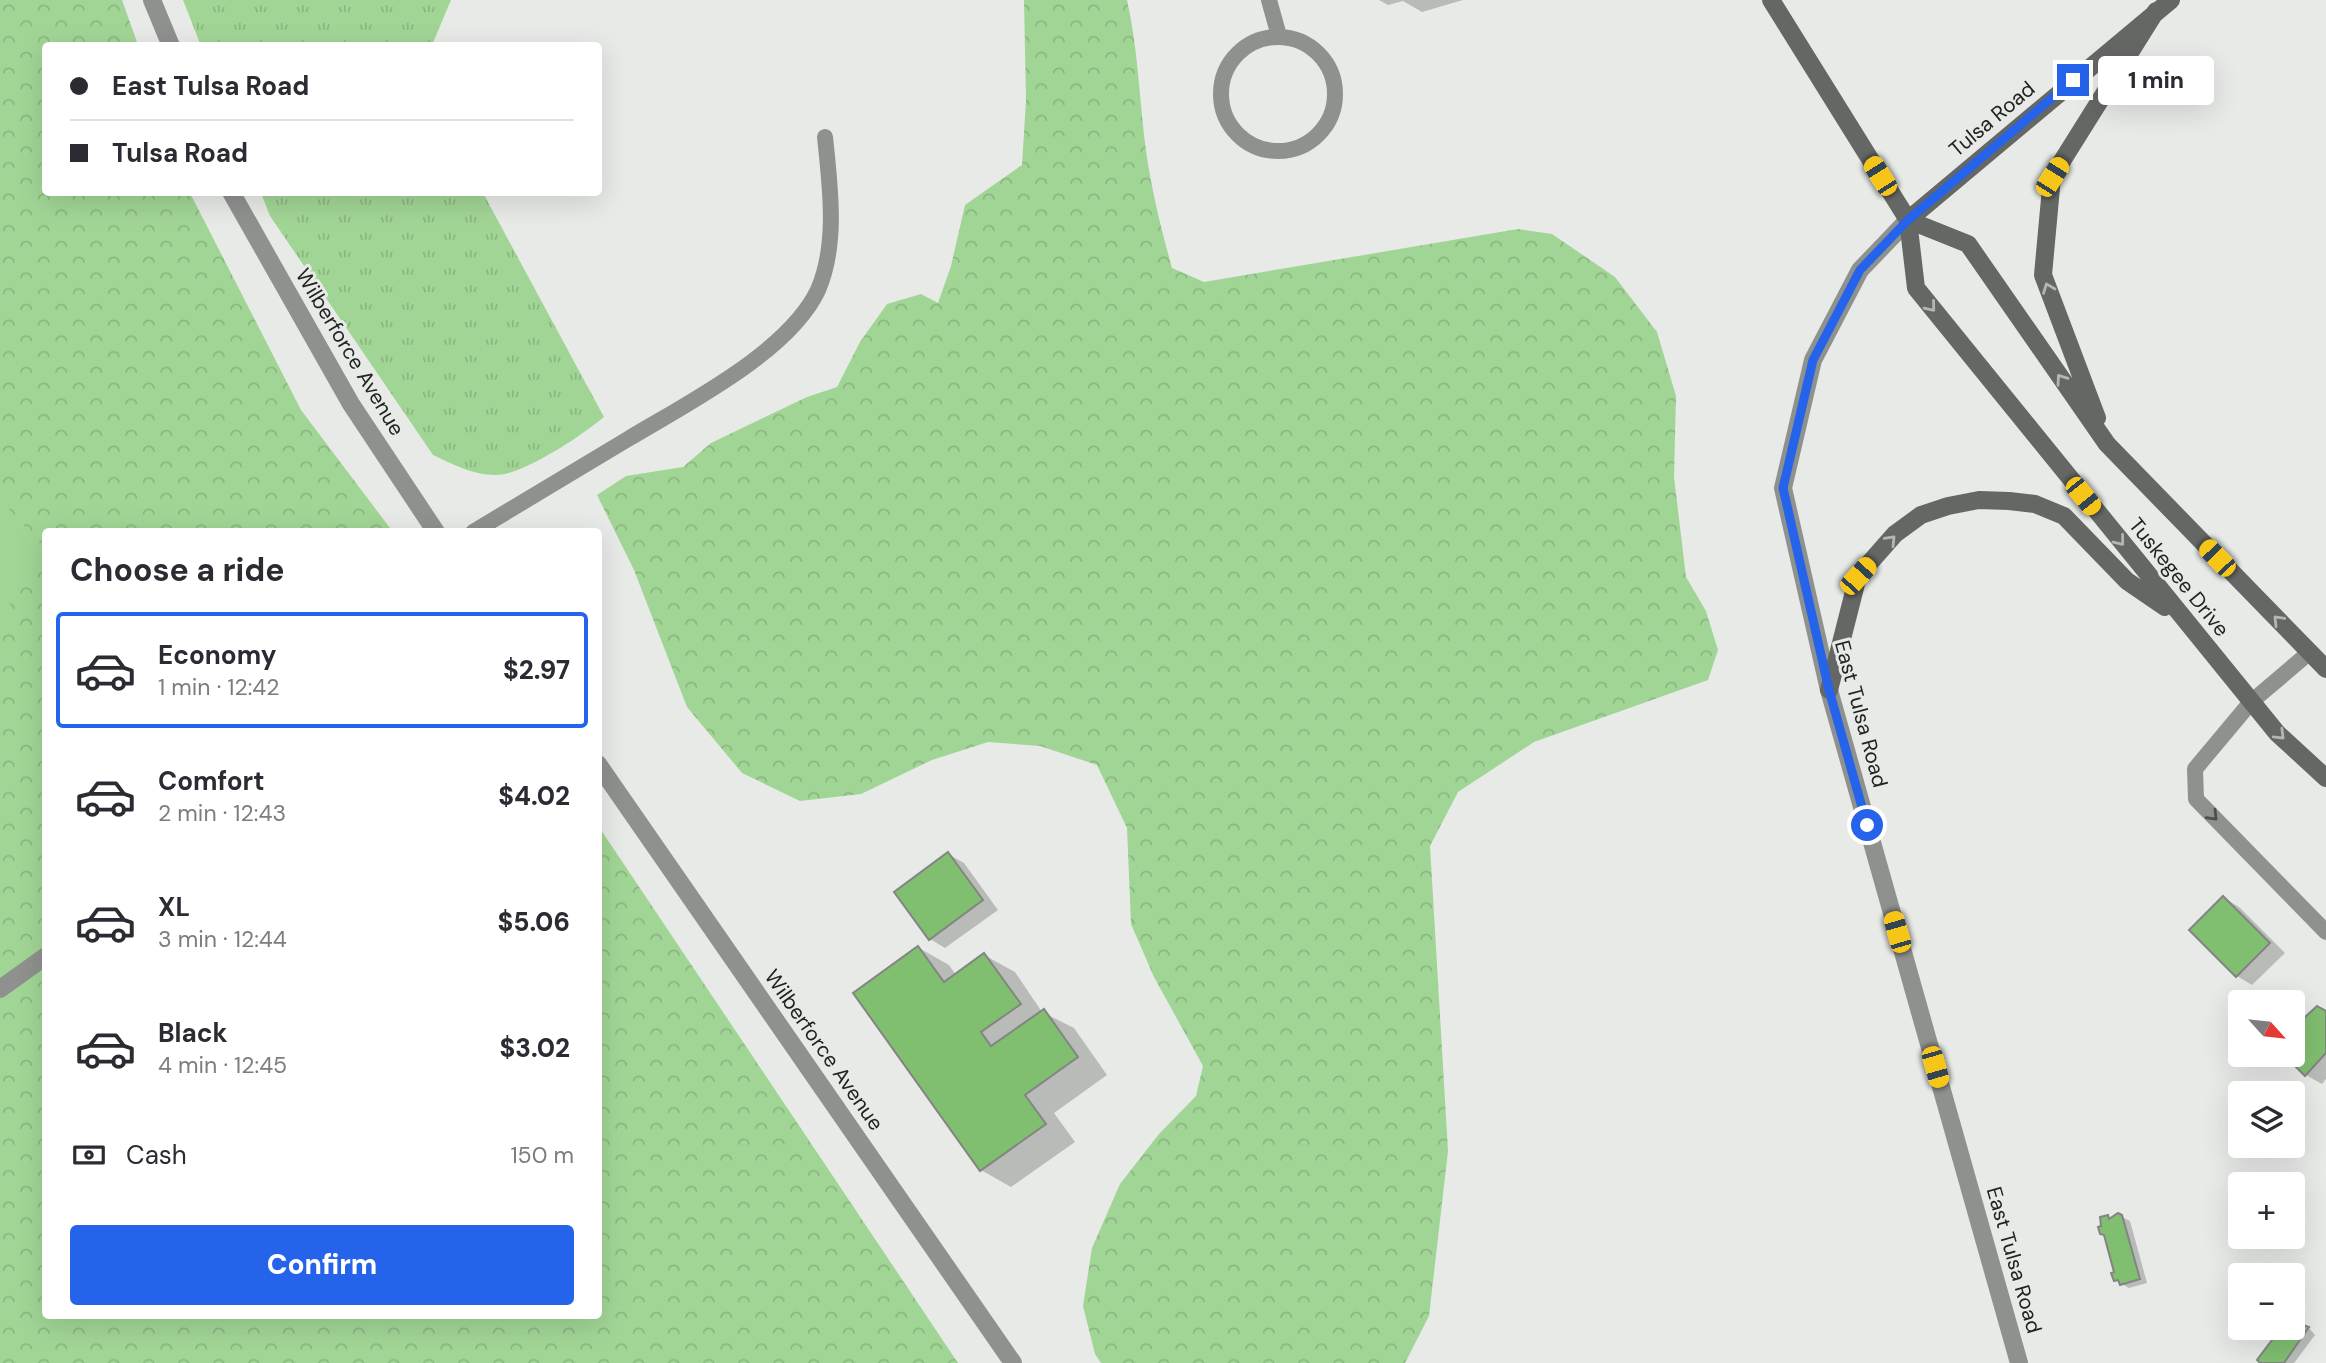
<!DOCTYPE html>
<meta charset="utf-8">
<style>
:root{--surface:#fff;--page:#f7f7f7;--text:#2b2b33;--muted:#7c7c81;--line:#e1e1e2;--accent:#2563eb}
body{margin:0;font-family:"DM Sans",sans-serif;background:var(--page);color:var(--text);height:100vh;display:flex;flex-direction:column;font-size:26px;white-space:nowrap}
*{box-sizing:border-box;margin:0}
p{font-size:23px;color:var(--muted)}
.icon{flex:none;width:38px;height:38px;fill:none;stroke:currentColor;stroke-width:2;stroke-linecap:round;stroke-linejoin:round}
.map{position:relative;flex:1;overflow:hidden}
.sheet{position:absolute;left:42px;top:528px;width:560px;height:791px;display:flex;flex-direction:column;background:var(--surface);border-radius:7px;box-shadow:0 7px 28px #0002}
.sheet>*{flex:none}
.banner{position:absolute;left:42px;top:42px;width:560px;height:154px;border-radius:7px;box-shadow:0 7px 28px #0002;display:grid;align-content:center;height:154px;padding:0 28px;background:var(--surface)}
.needle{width:46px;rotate:117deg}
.tools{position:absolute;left:2228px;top:990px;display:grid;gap:14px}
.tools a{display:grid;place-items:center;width:77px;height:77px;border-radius:7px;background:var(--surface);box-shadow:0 7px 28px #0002;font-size:35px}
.end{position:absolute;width:32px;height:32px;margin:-16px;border:9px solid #2563eb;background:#fff;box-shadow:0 0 0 4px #fff}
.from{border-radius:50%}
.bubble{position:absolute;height:49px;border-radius:7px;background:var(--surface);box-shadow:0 7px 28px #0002;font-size:23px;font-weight:800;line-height:49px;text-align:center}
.car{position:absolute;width:21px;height:42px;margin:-21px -10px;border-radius:9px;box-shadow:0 0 5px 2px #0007;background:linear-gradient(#f5c518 24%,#345 0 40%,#f5c518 0 76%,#345 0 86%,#f5c518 0)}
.banner b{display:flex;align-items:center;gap:24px;height:66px;font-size:26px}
.banner b+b{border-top:2px solid var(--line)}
.banner i{width:18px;height:18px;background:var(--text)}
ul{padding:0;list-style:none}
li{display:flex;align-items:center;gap:21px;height:116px;margin:0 14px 10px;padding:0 14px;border:4px solid transparent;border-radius:7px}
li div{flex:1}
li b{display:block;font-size:26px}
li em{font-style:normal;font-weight:800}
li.current{border-color:var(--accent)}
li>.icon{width:63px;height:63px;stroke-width:1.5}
h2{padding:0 28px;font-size:32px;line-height:84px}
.pay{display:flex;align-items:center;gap:18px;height:77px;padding:0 28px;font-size:26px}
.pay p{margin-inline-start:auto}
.action{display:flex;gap:14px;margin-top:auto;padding:14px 28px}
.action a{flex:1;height:80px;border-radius:7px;background:var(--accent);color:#fff;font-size:28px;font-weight:800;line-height:80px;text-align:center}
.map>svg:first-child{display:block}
.grass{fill:url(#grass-tufts)}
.forest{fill:url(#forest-crowns)}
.pitch{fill:#a1d595}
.shadow{fill:#0003}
.building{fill:#80be70;stroke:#838582;stroke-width:2}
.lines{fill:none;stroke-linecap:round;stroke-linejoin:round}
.lane{stroke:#8f918f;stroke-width:16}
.street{stroke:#8f918f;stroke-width:18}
.secondary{stroke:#656765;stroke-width:18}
.oneway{stroke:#b3b6b3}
.oneway2{stroke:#4d4e4d}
.route{stroke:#2563eb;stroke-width:9}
.labels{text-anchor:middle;stroke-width:6;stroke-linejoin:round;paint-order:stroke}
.street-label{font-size:21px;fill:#212221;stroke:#e7eae7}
</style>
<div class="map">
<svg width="2326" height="1363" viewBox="0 0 2326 1363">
<defs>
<pattern id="grass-tufts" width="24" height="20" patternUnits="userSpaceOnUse" patternTransform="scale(1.75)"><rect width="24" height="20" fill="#a1d595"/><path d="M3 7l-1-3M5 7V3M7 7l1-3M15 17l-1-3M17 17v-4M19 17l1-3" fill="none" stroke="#8ab780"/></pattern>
<pattern id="forest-crowns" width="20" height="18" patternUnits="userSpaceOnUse" patternTransform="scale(1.75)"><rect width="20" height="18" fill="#a1d595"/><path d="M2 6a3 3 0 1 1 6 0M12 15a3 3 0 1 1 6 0" fill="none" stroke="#8ab780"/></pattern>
</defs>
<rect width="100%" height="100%" fill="#e7eae7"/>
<path class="grass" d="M183,0h268l-19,45 -231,1z
M261,193h222l121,224c-23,19 -70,50 -99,57 -24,5 -51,-9 -72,-19l-163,-239z"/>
<path class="forest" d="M0,0h122l16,45 -92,1v146l144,1 111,217 92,122h-347v784h552l1,-489 359,536h-958z
M1024,0h103c10,45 12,89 17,135 5,45 16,90 28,133l32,14 314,-53 34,5 63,43 42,55 19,64 -2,81 12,100 20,34 12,39 -10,30 -174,62 -76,50 -28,54 18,305 -19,165 -24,47h-304l-6,-9 -12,-48 9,-58 28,-64 39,-50 37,-38 7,-30 -49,-89 -23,-53 -4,-96 -30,-63 -57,-19 -52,-4 -56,18 -71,34 -61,7 -58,-28 -55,-66 -53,-137 -37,-75 29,-19 57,-9 28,-24 96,-46 30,-10 23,-45 27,-38 34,-10 17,9 13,-37 14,-61 57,-40 4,-65z"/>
<path class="pitch" d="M0,499l46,51 -1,10 -45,57z"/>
<path class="shadow" d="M1379,0h84l-41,12 -19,-11 -15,4z
M948,854l16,9 34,47 -53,38 -15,-9z
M2224,898l15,9 46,46 -33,32 -15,-9z
M919,948l30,17 7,10 28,-20 31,17 27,40 32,16 33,47 -53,38 21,29 -64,45 -30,-17z
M2326,1011v68l-4,5 -16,-9 -18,-19 4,-1z
M2118,1215l12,6 17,62 -18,5 -14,-8 -7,-63 4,2z
M2292,1319l15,7 8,9 -21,28h-31l29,-35z"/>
<path class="building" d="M948,852l35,48 -54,40 -35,-48z
M2223,896l47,47 -34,34 -47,-47z
M918,946l26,36 40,-29 37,51 -40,28 10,14 53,-37 34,48 -53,38 21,29 -66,47 -127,-178z
M2317,1006l9,5v42l-21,23 -20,-20 7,-1v-7l6,-6 -4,-4 -2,-9z
M2118,1213l4,2 18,64 -20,6 -2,-5 -4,1 -3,-8 3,-1 -10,-37 -4,-1 -2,-7 3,-1 -1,-9 8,-2 1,4z
M2294,1316l9,9 6,2 -25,36h-24l-3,-3 24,-32h11z"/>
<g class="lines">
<path class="lane" d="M1269,0l10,36
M1221 94a57 57 0 1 1 114 0a57 57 0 1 1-114 0Z
M473,532c52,-31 103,-62 155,-93 58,-35 161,-87 190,-149 20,-46 12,-104 7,-153
M2310,652l-59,50 -56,67 1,30 130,133"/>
<path class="street" d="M152,0l19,46
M231,192l120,212 85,128
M1908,220l-48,50 -47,90 -30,128 46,202 190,673
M598,764l415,599
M0,989l46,-33"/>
<path class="secondary" d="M1771,0l137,220 8,68 361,445 49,45
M1908,220l60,24 139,200 219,225
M1908,220l263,-220
M2097,418l-54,-143 9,-98 104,-166
M1829,690l29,-114 37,-42 26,-19 27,-9 31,-6 30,1 26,3 29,12 63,65 38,26"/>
</g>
<defs><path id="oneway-chevron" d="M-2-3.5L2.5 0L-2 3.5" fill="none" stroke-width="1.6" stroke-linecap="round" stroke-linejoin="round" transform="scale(1.75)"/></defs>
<g class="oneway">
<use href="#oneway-chevron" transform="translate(2048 288) rotate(-111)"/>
<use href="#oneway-chevron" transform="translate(1931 307) rotate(51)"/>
<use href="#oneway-chevron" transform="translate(2061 379) rotate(-125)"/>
<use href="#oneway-chevron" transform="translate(1891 540) rotate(-46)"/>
<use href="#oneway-chevron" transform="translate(2120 541) rotate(51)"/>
<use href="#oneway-chevron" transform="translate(2278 620) rotate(-134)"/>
<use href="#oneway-chevron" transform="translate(2280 735) rotate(45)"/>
</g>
<use class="oneway2" href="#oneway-chevron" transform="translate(2213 816) rotate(46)"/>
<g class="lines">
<path class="route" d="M1867,825l-38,-135 -46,-202 30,-128 47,-90 48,-50 165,-140"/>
</g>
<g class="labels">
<g class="street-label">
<text transform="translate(1992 119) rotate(-40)" y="7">Tulsa Road</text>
<text transform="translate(350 352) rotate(59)" y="7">Wilberforce Avenue</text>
<text transform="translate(2179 577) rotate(51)" y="7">Tuskegee Drive</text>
<text transform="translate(1861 714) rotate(75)" y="7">East Tulsa Road</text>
<text transform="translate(824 1050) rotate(55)" y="7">Wilberforce Avenue</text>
<text transform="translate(2014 1260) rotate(74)" y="7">East Tulsa Road</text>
</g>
</g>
</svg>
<div class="tools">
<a><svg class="needle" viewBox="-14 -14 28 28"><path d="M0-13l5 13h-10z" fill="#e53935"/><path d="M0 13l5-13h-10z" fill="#7c7c81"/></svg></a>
<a><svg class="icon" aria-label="layers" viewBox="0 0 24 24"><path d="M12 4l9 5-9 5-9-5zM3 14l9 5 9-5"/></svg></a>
<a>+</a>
<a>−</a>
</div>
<i class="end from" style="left:1867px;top:825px"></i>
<i class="end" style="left:2073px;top:80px"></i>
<div class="bubble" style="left:2098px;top:56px;width:116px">1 min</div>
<i class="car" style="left:1880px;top:176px;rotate:328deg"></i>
<i class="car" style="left:2052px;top:177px;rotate:32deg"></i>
<i class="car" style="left:2083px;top:496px;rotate:141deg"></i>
<i class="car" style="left:2217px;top:558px;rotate:316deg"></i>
<i class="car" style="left:1858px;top:576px;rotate:42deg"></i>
<i class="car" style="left:1897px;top:932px;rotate:344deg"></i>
<i class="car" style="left:1935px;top:1067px;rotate:164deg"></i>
<div class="banner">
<b><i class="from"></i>East Tulsa Road</b>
<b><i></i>Tulsa Road</b>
</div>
<section class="sheet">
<h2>Choose a ride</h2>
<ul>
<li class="current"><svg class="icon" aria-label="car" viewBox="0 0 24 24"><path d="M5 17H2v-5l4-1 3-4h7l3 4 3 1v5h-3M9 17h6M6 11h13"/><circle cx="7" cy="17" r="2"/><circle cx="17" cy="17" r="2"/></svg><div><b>Economy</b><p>1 min · 12:42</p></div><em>$2.97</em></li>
<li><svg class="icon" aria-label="car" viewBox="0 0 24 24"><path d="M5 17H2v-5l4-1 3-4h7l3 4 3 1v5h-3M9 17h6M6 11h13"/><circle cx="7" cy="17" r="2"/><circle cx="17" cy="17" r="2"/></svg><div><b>Comfort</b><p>2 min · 12:43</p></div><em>$4.02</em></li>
<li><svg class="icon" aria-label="car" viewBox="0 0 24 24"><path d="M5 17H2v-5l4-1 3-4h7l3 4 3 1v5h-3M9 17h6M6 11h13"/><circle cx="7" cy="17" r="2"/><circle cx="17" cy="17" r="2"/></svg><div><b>XL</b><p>3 min · 12:44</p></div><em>$5.06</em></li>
<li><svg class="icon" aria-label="car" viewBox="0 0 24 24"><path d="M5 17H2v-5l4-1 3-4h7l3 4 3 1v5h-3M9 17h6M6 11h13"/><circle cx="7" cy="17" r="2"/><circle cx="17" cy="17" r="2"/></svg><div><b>Black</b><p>4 min · 12:45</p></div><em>$3.02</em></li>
</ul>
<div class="pay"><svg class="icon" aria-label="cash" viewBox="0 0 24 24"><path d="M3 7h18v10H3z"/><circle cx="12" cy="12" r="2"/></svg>Cash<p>150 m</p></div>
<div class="action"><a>Confirm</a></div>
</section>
</div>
